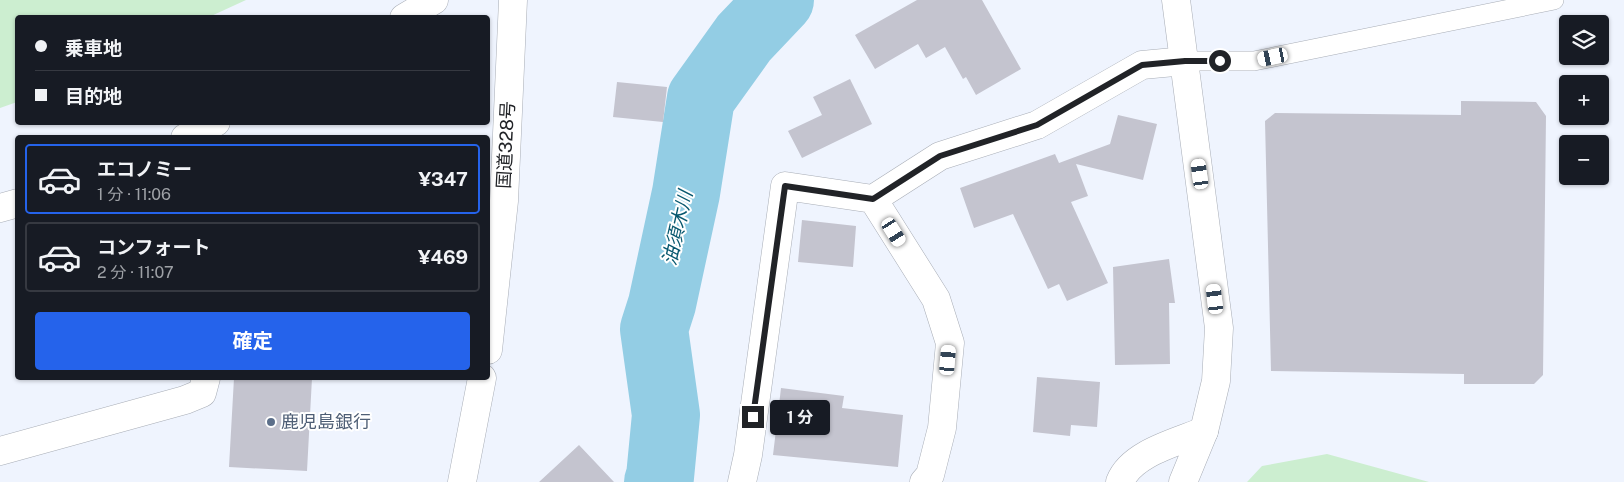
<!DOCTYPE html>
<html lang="ja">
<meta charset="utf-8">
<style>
:root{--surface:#171b24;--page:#242831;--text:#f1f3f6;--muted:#9ea1a6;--line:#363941;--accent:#2563eb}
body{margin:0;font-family:"Public Sans","Noto Sans JP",sans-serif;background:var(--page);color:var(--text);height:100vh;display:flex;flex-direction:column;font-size:19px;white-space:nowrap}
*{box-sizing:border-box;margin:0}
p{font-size:16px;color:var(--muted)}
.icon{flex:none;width:28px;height:28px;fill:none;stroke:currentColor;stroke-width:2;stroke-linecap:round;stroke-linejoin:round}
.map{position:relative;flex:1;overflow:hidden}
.panel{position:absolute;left:15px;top:135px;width:475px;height:245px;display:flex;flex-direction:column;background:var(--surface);border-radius:5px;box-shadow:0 1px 4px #0004}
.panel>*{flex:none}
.top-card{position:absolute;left:15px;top:15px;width:475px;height:110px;border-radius:5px;box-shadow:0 1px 4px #0004;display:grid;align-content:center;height:110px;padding:0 20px;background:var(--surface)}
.tools{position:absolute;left:1559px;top:15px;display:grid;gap:10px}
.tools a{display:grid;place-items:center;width:50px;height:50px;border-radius:5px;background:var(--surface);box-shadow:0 1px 4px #0004;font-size:25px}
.end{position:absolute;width:22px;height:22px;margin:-11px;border:6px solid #212327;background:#fff;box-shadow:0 0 0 2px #fff}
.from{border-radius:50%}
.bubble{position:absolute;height:35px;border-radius:5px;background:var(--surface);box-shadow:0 1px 4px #0004;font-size:16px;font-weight:700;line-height:35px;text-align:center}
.car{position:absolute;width:15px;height:30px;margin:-15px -8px;border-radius:6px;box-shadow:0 0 4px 1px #0007;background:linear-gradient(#fff 24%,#345 0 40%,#fff 0 76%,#345 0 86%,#fff 0)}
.top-card b{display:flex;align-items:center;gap:18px;height:48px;font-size:19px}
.top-card b+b{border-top:1px solid var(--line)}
.top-card i{width:12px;height:12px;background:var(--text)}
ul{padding:9px 0 0;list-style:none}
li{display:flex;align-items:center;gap:15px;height:70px;margin:0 10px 8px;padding:0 10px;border:2px solid var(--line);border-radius:5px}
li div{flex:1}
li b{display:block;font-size:19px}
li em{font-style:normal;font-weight:700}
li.active{border-color:var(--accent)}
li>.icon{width:45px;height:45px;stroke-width:1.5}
.action{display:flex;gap:10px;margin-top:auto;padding:10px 20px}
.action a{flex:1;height:58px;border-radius:5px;background:var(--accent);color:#fff;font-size:20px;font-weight:700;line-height:58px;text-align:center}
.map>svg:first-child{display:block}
.green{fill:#cceed0}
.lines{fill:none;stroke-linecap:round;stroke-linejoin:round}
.river{stroke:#93cde4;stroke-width:68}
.building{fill:#c4c4cf}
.service-casing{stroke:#a8adb6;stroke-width:20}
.minor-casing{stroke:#a8adb6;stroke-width:29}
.tertiary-casing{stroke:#a8adb6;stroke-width:29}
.primary-casing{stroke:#a8adb6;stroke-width:29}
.trunk-casing{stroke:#a8adb6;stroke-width:29}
.service{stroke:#fff;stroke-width:19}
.minor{stroke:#fff;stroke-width:28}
.tertiary{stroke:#fff;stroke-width:28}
.primary{stroke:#fff;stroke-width:28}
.trunk{stroke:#fff;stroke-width:28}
.route{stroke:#212327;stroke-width:6}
.service-dot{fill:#5c6f8a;stroke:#fff;stroke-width:2}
.labels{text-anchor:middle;stroke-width:4;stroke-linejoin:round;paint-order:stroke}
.street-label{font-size:18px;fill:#212327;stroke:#fff}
.service-label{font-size:18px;fill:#4e5e75;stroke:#fff;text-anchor:start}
.water-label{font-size:19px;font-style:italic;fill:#08586f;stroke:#fff}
</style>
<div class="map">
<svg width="1624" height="482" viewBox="0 0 1624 482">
<rect width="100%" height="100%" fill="#eff4fe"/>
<path class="green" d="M0,0h246l-37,17 -191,1 -1,84 -17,6z
M1327,454l102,28h-182l15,-16z"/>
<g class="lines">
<path class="river" d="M658,482l2,-5 6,-62 -12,-86 8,-25 24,-111 15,-95 43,-60 36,-38"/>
</g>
<path class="building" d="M917,0h65l39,69 -45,26 -10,-18 -3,2 -18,-32 -19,11 -8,-14 -43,25 -20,-34z
M850,79l22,45 -70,34 -14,-27 34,-16 -9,-18z
M617,82l50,5 -4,35 -50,-5z
M1461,101l75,1 10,14 -3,259 -9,9h-70v-10l-193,-3 -6,-250 10,-8 186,2z
M1118,115l39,9 -14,56 -67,-16 12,32 -17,6 37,81 -41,18 -8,-17 -11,5 -35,-75 -39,14 -14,-40 95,-34 4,9 51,-19z
M802,220l54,6 -3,41 -55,-5z
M1169,259l6,44h-6l1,61 -55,1 -2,-98z
M1037,377l63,5 -3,45 -26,-2 -1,11 -37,-4z
M234,378h78l-5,93 -78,-4z
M781,388l63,8 -2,12 61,7 -5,52 -125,-12z
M579,445l35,37h-75z"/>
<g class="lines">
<g class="service-casing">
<path id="service" d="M1185,61h69l300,-61"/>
</g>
<g class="minor-casing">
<path id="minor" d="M0,451l185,-51 17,-7 4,-15
M742,482l6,-27 37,-269 88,13
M924,482l6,-7 12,-47 8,-85 -14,-44 -63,-100 67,-43 97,-31 105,-60 43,-4
M1120,482c11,-29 58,-40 84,-51
M1183,482l21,-51"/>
</g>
<g class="tertiary-casing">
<path id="tertiary" d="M1176,0l43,328 -3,53 -12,50"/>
</g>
<g class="primary-casing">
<path id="primary" d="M404,18l30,-18
M185,138l31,-16
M0,208l18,-5"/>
</g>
<g class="trunk-casing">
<path id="trunk" d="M488,350l16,-149 9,-201
M462,482l20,-104"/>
</g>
<use href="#service" class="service"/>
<use href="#minor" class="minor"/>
<use href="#tertiary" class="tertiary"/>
<use href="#primary" class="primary"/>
<use href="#trunk" class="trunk"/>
</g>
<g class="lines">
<path class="route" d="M753,417l32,-231 88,13 67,-43 97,-31 105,-60 43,-4h35"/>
</g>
<circle class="service-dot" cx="271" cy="422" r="5"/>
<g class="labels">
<g class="street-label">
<text transform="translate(506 145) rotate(-87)" y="6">国道328号</text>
</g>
<g class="service-label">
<text x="281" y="428">鹿児島銀行</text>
</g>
<g class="water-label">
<text transform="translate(677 228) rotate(-77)" y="7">油須木川</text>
</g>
</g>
</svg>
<div class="tools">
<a><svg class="icon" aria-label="layers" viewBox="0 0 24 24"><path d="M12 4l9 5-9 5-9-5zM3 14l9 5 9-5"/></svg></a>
<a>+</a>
<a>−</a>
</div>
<i class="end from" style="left:1220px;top:61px"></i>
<i class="end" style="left:753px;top:417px"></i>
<div class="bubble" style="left:770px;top:400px;width:60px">1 分</div>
<i class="car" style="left:1273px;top:57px;rotate:258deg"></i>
<i class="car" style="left:1200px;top:174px;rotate:352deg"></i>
<i class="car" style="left:894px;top:232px;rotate:148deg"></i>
<i class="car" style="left:1215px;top:299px;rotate:353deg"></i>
<i class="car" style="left:948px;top:360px;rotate:5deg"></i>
<div class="top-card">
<b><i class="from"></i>乗車地</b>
<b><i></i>目的地</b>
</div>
<section class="panel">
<ul>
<li class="active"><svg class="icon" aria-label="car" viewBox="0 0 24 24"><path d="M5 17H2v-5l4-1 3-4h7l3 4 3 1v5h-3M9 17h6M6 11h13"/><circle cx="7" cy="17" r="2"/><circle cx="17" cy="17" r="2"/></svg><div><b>エコノミー</b><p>1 分 · 11:06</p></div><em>¥347</em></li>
<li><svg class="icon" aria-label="car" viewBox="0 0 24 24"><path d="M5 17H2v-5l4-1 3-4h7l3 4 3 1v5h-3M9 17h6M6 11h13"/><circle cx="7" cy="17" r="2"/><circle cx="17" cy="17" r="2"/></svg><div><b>コンフォート</b><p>2 分 · 11:07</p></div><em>¥469</em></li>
</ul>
<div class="action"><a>確定</a></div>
</section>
</div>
